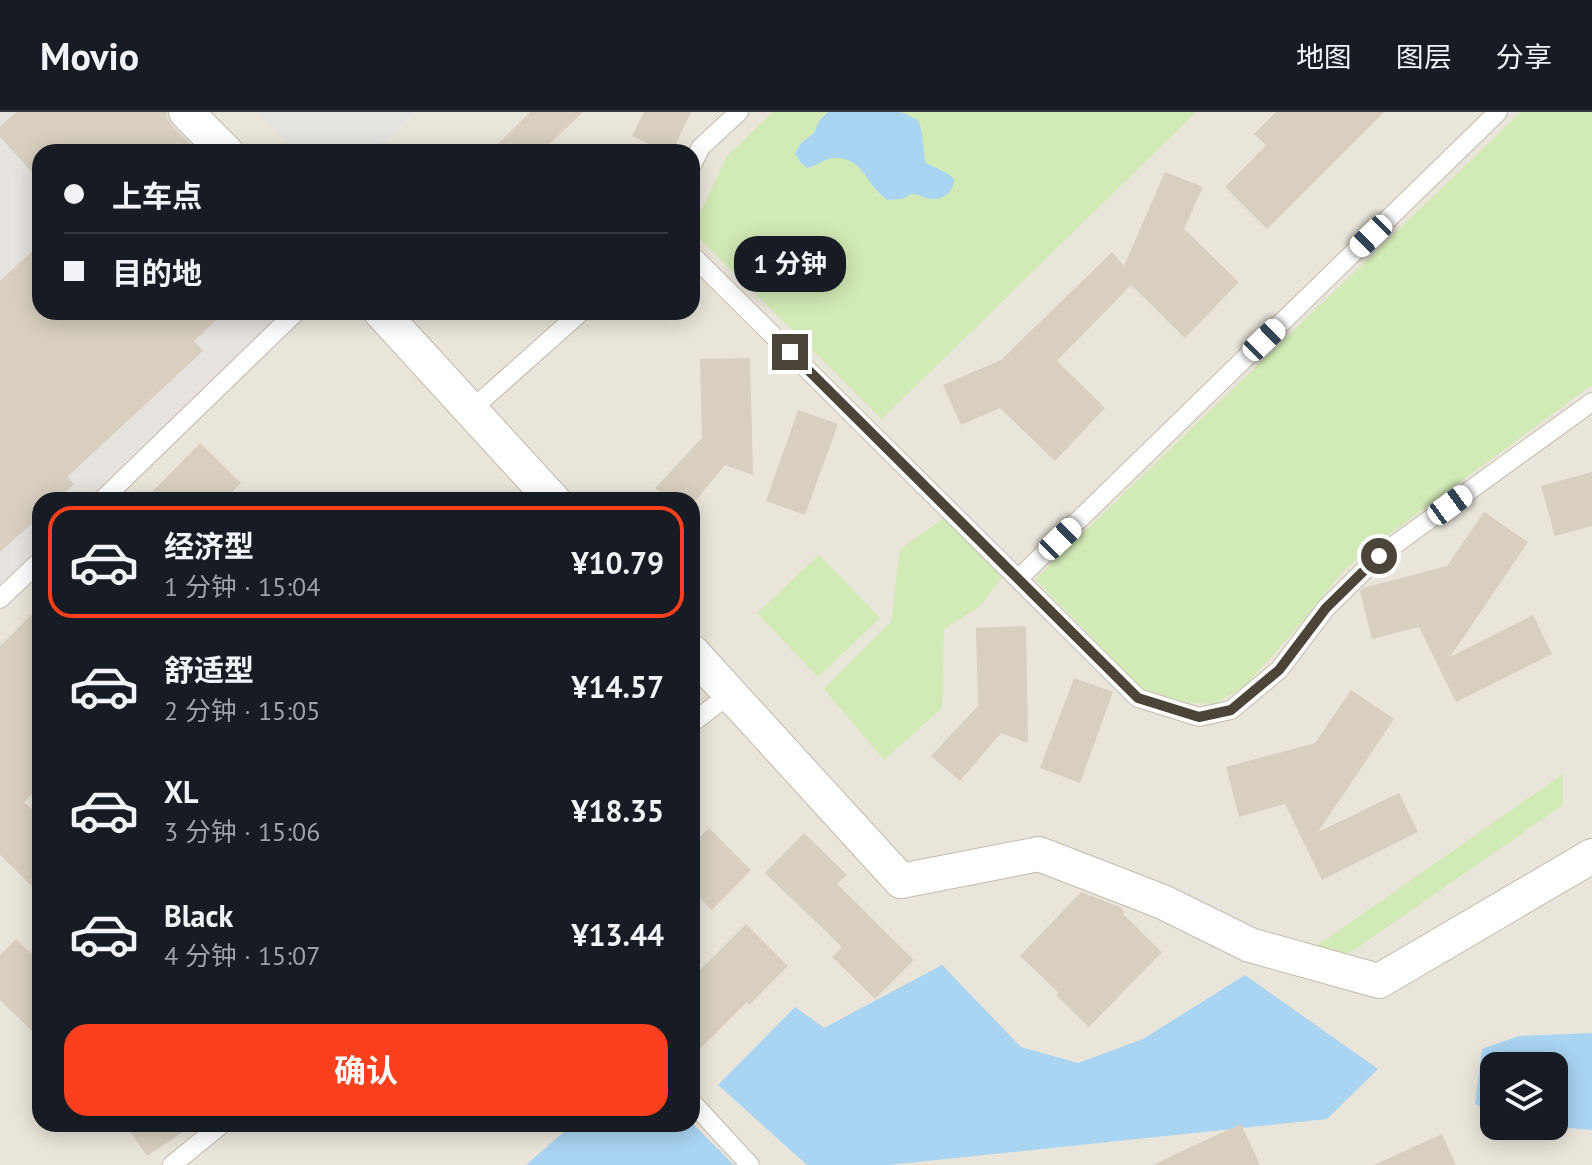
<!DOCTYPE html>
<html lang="zh">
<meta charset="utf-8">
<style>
:root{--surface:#171b24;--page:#20242c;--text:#f1f3f6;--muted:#9ea1a6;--line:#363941;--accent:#fc3f1d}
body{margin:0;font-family:"PT Sans","Noto Sans SC",sans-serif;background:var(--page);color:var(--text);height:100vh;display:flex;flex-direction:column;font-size:30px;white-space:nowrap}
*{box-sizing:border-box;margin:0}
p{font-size:26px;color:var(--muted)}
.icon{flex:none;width:44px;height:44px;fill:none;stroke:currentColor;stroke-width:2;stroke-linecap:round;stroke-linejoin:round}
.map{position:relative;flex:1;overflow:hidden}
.side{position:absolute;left:32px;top:380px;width:668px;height:640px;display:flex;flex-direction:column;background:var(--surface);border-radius:24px;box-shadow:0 4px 20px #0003}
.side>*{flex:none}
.guide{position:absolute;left:32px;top:32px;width:668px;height:176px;border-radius:24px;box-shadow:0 4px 20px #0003;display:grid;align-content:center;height:176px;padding:0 32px;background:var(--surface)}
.controls{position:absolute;left:1480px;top:940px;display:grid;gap:16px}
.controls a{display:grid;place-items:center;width:88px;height:88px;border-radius:16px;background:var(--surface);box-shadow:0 4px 20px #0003;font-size:40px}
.end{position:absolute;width:36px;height:36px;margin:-18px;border:10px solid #4b4439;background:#fff;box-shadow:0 0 0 4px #fff}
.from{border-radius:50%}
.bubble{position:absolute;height:56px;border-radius:24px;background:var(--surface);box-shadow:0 4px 20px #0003;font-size:26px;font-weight:700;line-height:56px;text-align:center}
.car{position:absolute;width:24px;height:48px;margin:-24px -12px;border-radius:10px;box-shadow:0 0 6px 2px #0007;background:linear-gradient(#fff 24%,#345 0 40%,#fff 0 76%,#345 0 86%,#fff 0)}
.guide b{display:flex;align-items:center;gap:28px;height:76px;font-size:30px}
.guide b+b{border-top:2px solid var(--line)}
.guide i{width:20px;height:20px;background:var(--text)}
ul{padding:14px 0 0;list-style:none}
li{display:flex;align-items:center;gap:24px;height:112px;margin:0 16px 12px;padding:0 16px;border:4px solid transparent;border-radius:24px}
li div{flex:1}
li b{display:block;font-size:30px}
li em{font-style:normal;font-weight:700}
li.selected{border-color:var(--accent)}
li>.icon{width:72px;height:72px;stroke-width:1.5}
.button{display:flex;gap:16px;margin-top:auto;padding:16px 32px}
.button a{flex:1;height:92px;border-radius:24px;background:var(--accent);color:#fff;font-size:32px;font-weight:700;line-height:92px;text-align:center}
header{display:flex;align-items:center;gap:48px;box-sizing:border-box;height:112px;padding:0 40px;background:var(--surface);border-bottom:2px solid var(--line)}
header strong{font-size:38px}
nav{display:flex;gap:44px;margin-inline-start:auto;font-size:28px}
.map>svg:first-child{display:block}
.residential{fill:#eae5da;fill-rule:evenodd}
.industrial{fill:#e6e2dd}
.green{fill:#d2eab5}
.parking{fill:#e5e3e0}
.water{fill:#a9d4f2}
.building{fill:#d8cfc1}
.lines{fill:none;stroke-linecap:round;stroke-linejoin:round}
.lane-casing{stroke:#c2bbae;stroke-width:20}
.street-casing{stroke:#c2bbae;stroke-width:36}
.lane{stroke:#fff;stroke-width:18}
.street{stroke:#fff;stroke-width:34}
.route{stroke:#4b4439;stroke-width:10}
</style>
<header>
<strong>Movio</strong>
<nav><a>地图</a><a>图层</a><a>分享</a></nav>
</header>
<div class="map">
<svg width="1592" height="1053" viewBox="0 0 1592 1053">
<rect width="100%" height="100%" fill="#f6f3ec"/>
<path class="residential" d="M200,0h1392v1053h-1592v-566l40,-38v563h652v-624h-590l194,-188h396v-160h-456zM1494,954h60v60h-60z"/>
<path class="industrial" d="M0,0h200l36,40h-196v160h256l-194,188h-62v61l-40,38z"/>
<path class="green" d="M773,0h423l-314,307 -190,-188 35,-75z
M1521,0h71v273l-204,150 -44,35 -53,65 -46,51 -30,18 -26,-1 -45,-12 -109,-112z
M944,406l58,60 -22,28 -36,23 -2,79 -58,52 -60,-71 67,-67 9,-73z
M819,443l61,63 -62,59 -61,-64z
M1563,662v31l-209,145 -14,7h-13l-9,-12z"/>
<path class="parking" d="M257,0h156l-41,40h-76z"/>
<path class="water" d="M828,0h73l17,8c6,13 4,28 8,43 10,6 20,7 28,16 0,12 -10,21 -23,20 -6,-1 -13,-5 -20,-5l-8,5 -15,1c-23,-15 -24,-44 -55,-42 -9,1 -17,8 -25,10l-7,-5 -6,-9 5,-10 14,-11 5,-12z
M942,853l79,82 57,16 65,-24 102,-64 133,94 -51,50 -438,46h-82l-89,-80 77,-78 29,21z
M1592,921v97l-43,-4h5v-60h-60v48l-19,-10 7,-55 37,-13z
M692,1011l42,42h-208l47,-41z"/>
<path class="building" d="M16,0h151v6l5,8 26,26h-158v13l-8,7 -32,-35v-10z
M530,0h53l-42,40h-51z
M644,0h47l-19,40h-6l-34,-16z
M1276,0h108l-117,117 -42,-42 41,-42 -12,-11z
M1165,60l38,15 -19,42 55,53 -54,56 -54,-53 -74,76 48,47 -50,53 -55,-53 -39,17 -18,-40 58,-25 111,-108 12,14z
M40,132v68h185l-31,29 9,10 -136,126 7,7 -17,16h-17v16l-40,36v-271z
M750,246l3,117 -28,-10 -29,35h-27l-14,-12 47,-50 -2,-79z
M798,298l40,14 -33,91 -39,-14z
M200,331l41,40 -17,17h-80z
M1592,360v54l-37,10 -14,-50z
M1484,400l44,30 -78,115 83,-42 19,39 -96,48 -37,-75 -47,12 -12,-48 3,-3 84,-22z
M40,494v180l-16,16 16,15v77l-40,-39v-209z
M1026,514l2,117 -27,-10 -41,48 -29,-25 47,-50 -2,-78z
M1074,566l39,14 -33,91 -40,-15z
M1351,578l43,29 -76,113 81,-39 19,39 -96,48 -37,-76 -46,13 -13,-50 89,-24z
M709,716l42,42 -39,40 -20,-20v-45z
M804,721l43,42 -10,9 77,76 -39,39 -43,-42 10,-10 -77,-74z
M1081,780l39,15 5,5 -2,2 39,38 -73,75 -33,-32 3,-2 -39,-37z
M746,812l42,42 -39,39 -2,-3 -55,55v-79z
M16,827l24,23v77l-40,-39v-45z
M125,1012h70l-48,32z
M1241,1012l19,41h-107l44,-21z
M1442,1022l14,31h-82z"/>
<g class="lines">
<g class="lane-casing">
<path id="lane" d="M692,53l9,-18 38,-35
M692,143l446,443 61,19 32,-7 48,-40 47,-62 53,-52 213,-154
M471,298l110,-98
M102,388l194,-188
M1018,467l480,-467
M0,487l40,-38
M692,611l38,-29
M692,990l58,63
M172,1053l50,-41"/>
</g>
<g class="street-casing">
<path id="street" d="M186,0l40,40
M381,200l172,188
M692,540l209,229 138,-27 124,48 87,43 129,36 213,-125"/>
</g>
<use href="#lane" class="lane"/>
<use href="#street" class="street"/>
</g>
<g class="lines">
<path class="route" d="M790,240l348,346 61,19 32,-7 48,-40 47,-62 53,-52"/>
</g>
</svg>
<div class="controls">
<a><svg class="icon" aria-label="layers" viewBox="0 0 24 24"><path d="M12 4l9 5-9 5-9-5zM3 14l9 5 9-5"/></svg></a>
</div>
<i class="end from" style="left:1379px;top:444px"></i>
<i class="end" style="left:790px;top:240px"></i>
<div class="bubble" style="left:734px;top:124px;width:112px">1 分钟</div>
<i class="car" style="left:1371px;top:124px;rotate:226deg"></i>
<i class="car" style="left:1264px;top:228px;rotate:46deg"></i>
<i class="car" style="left:1450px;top:393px;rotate:54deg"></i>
<i class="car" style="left:1060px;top:427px;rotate:46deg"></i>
<div class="guide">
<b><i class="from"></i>上车点</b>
<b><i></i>目的地</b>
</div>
<section class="side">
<ul>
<li class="selected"><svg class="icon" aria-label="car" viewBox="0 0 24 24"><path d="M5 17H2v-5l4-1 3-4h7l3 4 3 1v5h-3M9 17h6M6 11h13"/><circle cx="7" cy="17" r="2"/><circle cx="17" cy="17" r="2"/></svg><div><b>经济型</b><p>1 分钟 · 15:04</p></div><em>¥10.79</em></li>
<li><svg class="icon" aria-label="car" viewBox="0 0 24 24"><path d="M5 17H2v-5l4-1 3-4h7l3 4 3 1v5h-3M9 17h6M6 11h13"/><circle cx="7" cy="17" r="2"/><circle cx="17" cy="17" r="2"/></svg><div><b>舒适型</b><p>2 分钟 · 15:05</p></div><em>¥14.57</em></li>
<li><svg class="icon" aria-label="car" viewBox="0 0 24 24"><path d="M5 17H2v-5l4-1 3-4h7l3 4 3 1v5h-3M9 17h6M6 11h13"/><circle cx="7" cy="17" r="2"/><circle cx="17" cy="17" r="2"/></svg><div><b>XL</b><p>3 分钟 · 15:06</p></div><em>¥18.35</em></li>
<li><svg class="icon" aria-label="car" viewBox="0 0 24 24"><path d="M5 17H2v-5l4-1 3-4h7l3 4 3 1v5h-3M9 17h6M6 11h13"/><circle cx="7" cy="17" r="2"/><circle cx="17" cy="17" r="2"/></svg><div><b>Black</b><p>4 分钟 · 15:07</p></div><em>¥13.44</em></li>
</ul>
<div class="button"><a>确认</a></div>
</section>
</div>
